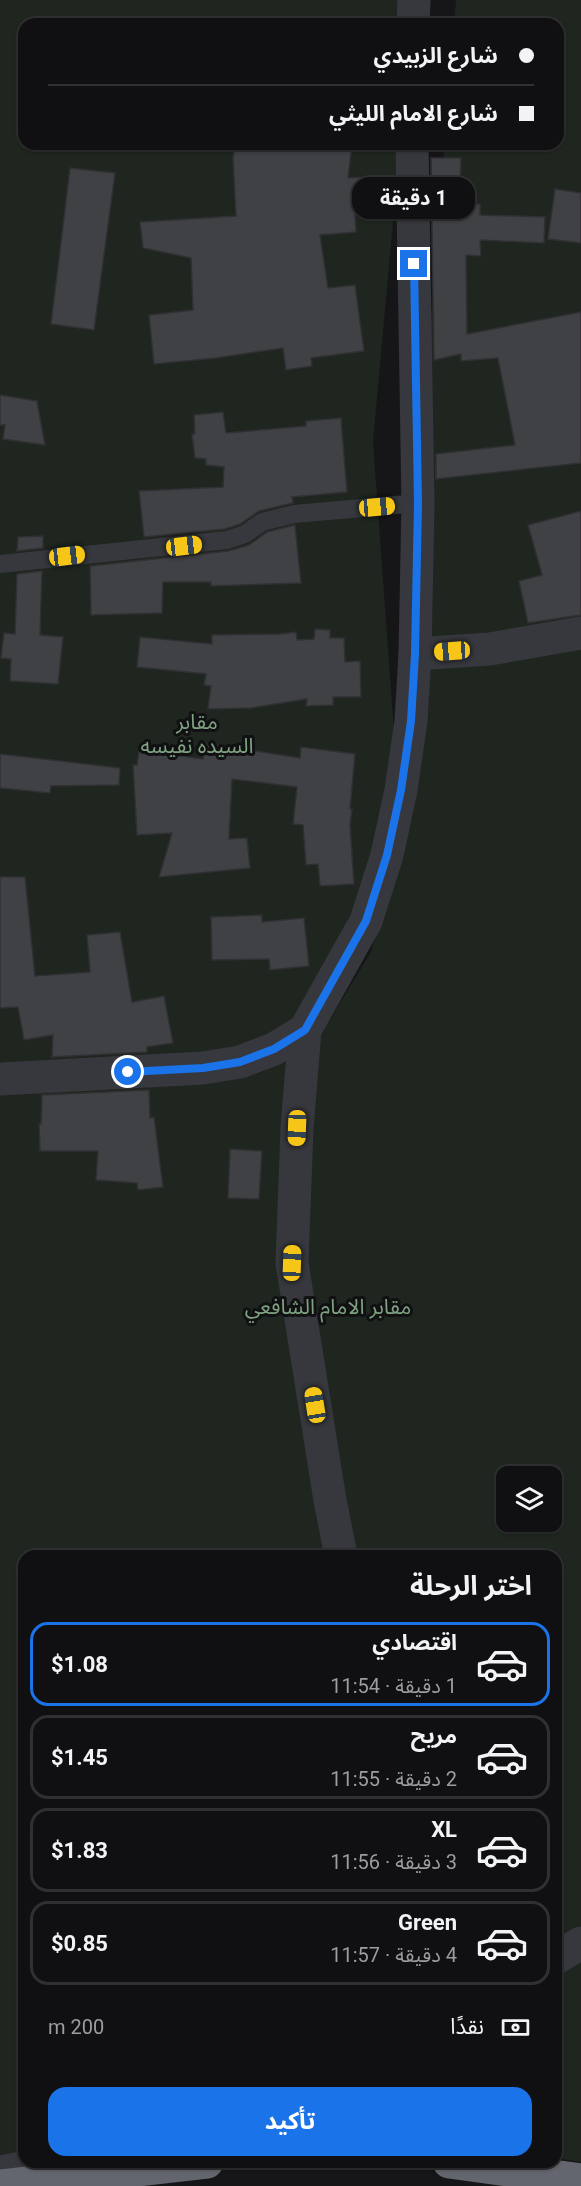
<!DOCTYPE html>
<html lang="ar">
<meta charset="utf-8">
<style>
:root{--surface:#101012;--page:#19191b;--text:#f1f3f6;--muted:#9c9d9f;--line:#303032;--accent:#1a73e8}
body{margin:0;font-family:Roboto,"Noto Sans Arabic",sans-serif;background:var(--page);color:var(--text);direction:rtl;height:100vh;display:flex;flex-direction:column;font-size:22px;white-space:nowrap}
*{box-sizing:border-box;margin:0}
p{font-size:20px;color:var(--muted)}
.icon{flex:none;width:33px;height:33px;fill:none;stroke:currentColor;stroke-width:2;stroke-linecap:round;stroke-linejoin:round}
.map{position:relative;flex:1;overflow:hidden;direction:ltr}
.drawer{position:absolute;left:18px;top:1550px;width:544px;height:618px;display:flex;flex-direction:column;background:var(--surface);border-radius:18px;box-shadow:0 2px 4px #0004,0 0 0 2px var(--line);direction:rtl}
.drawer>*{flex:none}
.guide{position:absolute;left:18px;top:18px;width:546px;height:132px;border-radius:18px;box-shadow:0 2px 4px #0004,0 0 0 2px var(--line);direction:rtl;display:grid;align-content:center;height:132px;padding:0 30px;background:var(--surface)}
.tools{position:absolute;left:496px;top:1466px;display:grid;gap:12px}
.tools a{display:grid;place-items:center;width:66px;height:66px;border-radius:12px;background:var(--surface);box-shadow:0 2px 4px #0004,0 0 0 2px var(--line);font-size:30px}
.end{position:absolute;width:27px;height:27px;margin:-14px;border:8px solid #1a73e8;background:#fff;box-shadow:0 0 0 3px #fff}
.from{border-radius:50%}
.bubble{position:absolute;height:42px;border-radius:18px;background:var(--surface);box-shadow:0 2px 4px #0004,0 0 0 2px var(--line);font-size:20px;font-weight:700;line-height:42px;text-align:center;direction:rtl}
.car{position:absolute;width:18px;height:36px;margin:-18px -9px;border-radius:8px;box-shadow:0 0 4px 2px #0007;background:linear-gradient(#f5c518 24%,#345 0 40%,#f5c518 0 76%,#345 0 86%,#f5c518 0)}
.guide b{display:flex;align-items:center;gap:21px;height:57px;font-size:22px}
.guide b+b{border-top:2px solid var(--line)}
.guide i{width:15px;height:15px;background:var(--text)}
ul{padding:0;list-style:none}
li{display:flex;align-items:center;gap:18px;height:84px;margin:0 12px 9px;padding:0 18px;border:3px solid var(--line);border-radius:18px}
li div{flex:1}
li b{display:block;font-size:22px}
li em{font-style:normal;font-weight:700}
li.selected{border-color:var(--accent)}
li>.icon{width:54px;height:54px;stroke-width:1.5}
h2{padding:0 30px;font-size:27px;line-height:72px}
.pay{display:flex;align-items:center;gap:15px;height:66px;padding:0 30px;font-size:22px}
.pay p{margin-inline-start:auto}
.primary-button{display:flex;gap:12px;margin-top:auto;padding:12px 30px}
.primary-button a{flex:1;height:69px;border-radius:18px;background:var(--accent);color:#fff;font-size:24px;font-weight:700;line-height:69px;text-align:center}
.map>svg:first-child{display:block}
.green{fill:#1e261f;fill-rule:evenodd}
.building{fill:#404145;stroke:#303034;stroke-width:1.5}
.lines{fill:none;stroke-linecap:round;stroke-linejoin:round}
.service{stroke:#37383d;stroke-width:18}
.minor{stroke:#37383d;stroke-width:33}
.tertiary{stroke:#37383d;stroke-width:33}
.motorway{stroke:#63666e;stroke-width:33}
.motorway-bridge{stroke:#63666e;stroke-width:33}
.route{stroke:#1a73e8;stroke-width:8}
.labels{text-anchor:middle;stroke-width:6;stroke-linejoin:round;paint-order:stroke}
.park-label{font-size:21px;fill:#7fa381;stroke:#111113}
</style>
<div class="map">
<svg width="581" height="2186" viewBox="0 0 581 2186">
<rect width="100%" height="100%" fill="#161618"/>
<path class="green" d="M0,0h413l-2,24h-387v120h376l-27,298 22,302 -21,136 -85,149 -51,22 -238,19z
M456,0h125v2162l-25,-4v-602h-532v606l-24,5v-1072l240,-19 86,-50 45,-74 52,-204 1,-343 21,-261h113v-120h-104zM507,1476h45v45h-45z"/>
<path class="building" d="M235,144h117l-4,34 20,-1 3,36 -16,2 1,17 -36,3 8,53 27,-3 9,66 -53,7 1,8 -26,4 -3,-22 -67,10 -62,6 -5,-49 44,-5 -2,-52 -48,-10 -3,-26 96,-6 -3,-58z
M431,158h30l-2,47 21,-1v11l65,2 -1,26 -64,-3 1,16 -15,-1 1,79 114,-22v151l-145,16v-25l79,-9 -17,-87 -37,3v-7l-27,6z
M70,168l45,5 -21,157 -43,-6z
M555,189l26,4v50l-33,-4z
M0,395l37,6 8,44 -42,-6 2,-14h-5z
M223,412l3,21 80,-7v-5l35,-3 6,74 -55,5 1,6 -34,8 -19,13 -15,5 -81,8 -5,-46 84,-4 1,-20 -18,-2v-6l-11,-1 -3,-24h3l-1,-19z
M581,511v104l-53,8 -9,-42 23,-6 -14,-50z
M295,525l6,58 -90,3v-4h-48l-1,31 -71,2 -1,-49 138,-15 21,-6 18,-13z
M43,536v12l-26,3 1,-14z
M42,571l-2,64 23,2 -5,47 -48,-3 1,-22 -10,-1 3,-25 11,1 2,-60z
M315,629l15,1v8h14l1,24 15,-1 1,36h-28v8l-27,1 1,-7 -56,9 -43,1 3,-23 -7,-1 2,-11 -69,-7 3,-30 72,7v-9l68,-1 16,-2 1,8 17,-1z
M205,743l95,15 1,-11 54,7 -5,55h2l-2,16 4,59 -34,2 -2,-22 -12,1 -3,-40 -10,-1 4,-37 -65,-8 -3,60 18,-1 3,30 -91,9 13,-44 -35,2 -4,-70h4l2,-14 64,8z
M0,754l120,14 -1,17 -68,1 -1,7 -50,-5z
M0,877h25l10,99 55,-4 -3,-37 33,-3 12,70 32,-6 9,47 -26,4v5l-95,5 1,-22 -29,5 -6,-33 -18,1z
M262,915v7l42,-4 5,48 -39,4 -1,-11 -57,1 -1,-43z
M149,1090l1,28 4,-1 9,70 -25,3 -1,-7 -41,-3 2,-29h-58l-1,-27h2l1,-29z
M230,1149l32,2 -3,48 -31,-1z"/>
<g class="lines">
<path class="service" d="M0,564l227,-24 18,-6 17,-12 32,-8 124,-11"/>
<path class="minor" d="M415,654l75,-5 91,-16
M305,1030l-8,98 -5,135 38,237 11,56
M556,1958l25,-15
M0,2172l52,-10"/>
<path class="tertiary" d="M413,24l1,-24
M0,1079l203,-11 37,-6 34,-13 31,-19 61,-109 21,-66 14,-65 10,-69 4,-67 3,-151 -6,-359"/>
<path class="motorway" d="M0,2186l207,-24"/>
<path class="motorway-bridge" d="M449,2162l132,18"/>
</g>
<g class="lines">
<path class="route" d="M128,1072l75,-4 37,-6 34,-13 31,-19 61,-109 21,-66 14,-65 10,-69 4,-67 3,-151 -4,-239"/>
</g>
<g class="labels">
<g class="park-label">
<text x="197" y="729">مقابر<tspan x="197" dy="24">السيده نفيسه</tspan></text>
<text x="328" y="1314">مقابر الامام الشافعي</text>
</g>
</g>
</svg>
<div class="tools">
<a><svg class="icon" aria-label="layers" viewBox="0 0 24 24"><path d="M12 4l9 5-9 5-9-5zM3 14l9 5 9-5"/></svg></a>
</div>
<i class="end from" style="left:128px;top:1072px"></i>
<i class="end" style="left:414px;top:264px"></i>
<div class="bubble" style="left:352px;top:177px;width:123px">1 دقيقة</div>
<i class="car" style="left:377px;top:507px;rotate:85deg"></i>
<i class="car" style="left:184px;top:546px;rotate:83deg"></i>
<i class="car" style="left:67px;top:556px;rotate:83deg"></i>
<i class="car" style="left:452px;top:651px;rotate:266deg"></i>
<i class="car" style="left:297px;top:1128px;rotate:182deg"></i>
<i class="car" style="left:292px;top:1263px;rotate:2deg"></i>
<i class="car" style="left:315px;top:1405px;rotate:351deg"></i>
<div class="guide">
<b><i class="from"></i>شارع الزبيدي</b>
<b><i></i>شارع الامام الليثي</b>
</div>
<section class="drawer">
<h2>اختر الرحلة</h2>
<ul>
<li class="selected"><svg class="icon" aria-label="car" viewBox="0 0 24 24"><path d="M5 17H2v-5l4-1 3-4h7l3 4 3 1v5h-3M9 17h6M6 11h13"/><circle cx="7" cy="17" r="2"/><circle cx="17" cy="17" r="2"/></svg><div><b>اقتصادي</b><p>1 دقيقة · 11:54</p></div><em>$1.08</em></li>
<li><svg class="icon" aria-label="car" viewBox="0 0 24 24"><path d="M5 17H2v-5l4-1 3-4h7l3 4 3 1v5h-3M9 17h6M6 11h13"/><circle cx="7" cy="17" r="2"/><circle cx="17" cy="17" r="2"/></svg><div><b>مريح</b><p>2 دقيقة · 11:55</p></div><em>$1.45</em></li>
<li><svg class="icon" aria-label="car" viewBox="0 0 24 24"><path d="M5 17H2v-5l4-1 3-4h7l3 4 3 1v5h-3M9 17h6M6 11h13"/><circle cx="7" cy="17" r="2"/><circle cx="17" cy="17" r="2"/></svg><div><b>XL</b><p>3 دقيقة · 11:56</p></div><em>$1.83</em></li>
<li><svg class="icon" aria-label="car" viewBox="0 0 24 24"><path d="M5 17H2v-5l4-1 3-4h7l3 4 3 1v5h-3M9 17h6M6 11h13"/><circle cx="7" cy="17" r="2"/><circle cx="17" cy="17" r="2"/></svg><div><b>Green</b><p>4 دقيقة · 11:57</p></div><em>$0.85</em></li>
</ul>
<div class="pay"><svg class="icon" aria-label="cash" viewBox="0 0 24 24"><path d="M3 7h18v10H3z"/><circle cx="12" cy="12" r="2"/></svg>نقدًا<p>200 m</p></div>
<div class="primary-button"><a>تأكيد</a></div>
</section>
</div>
